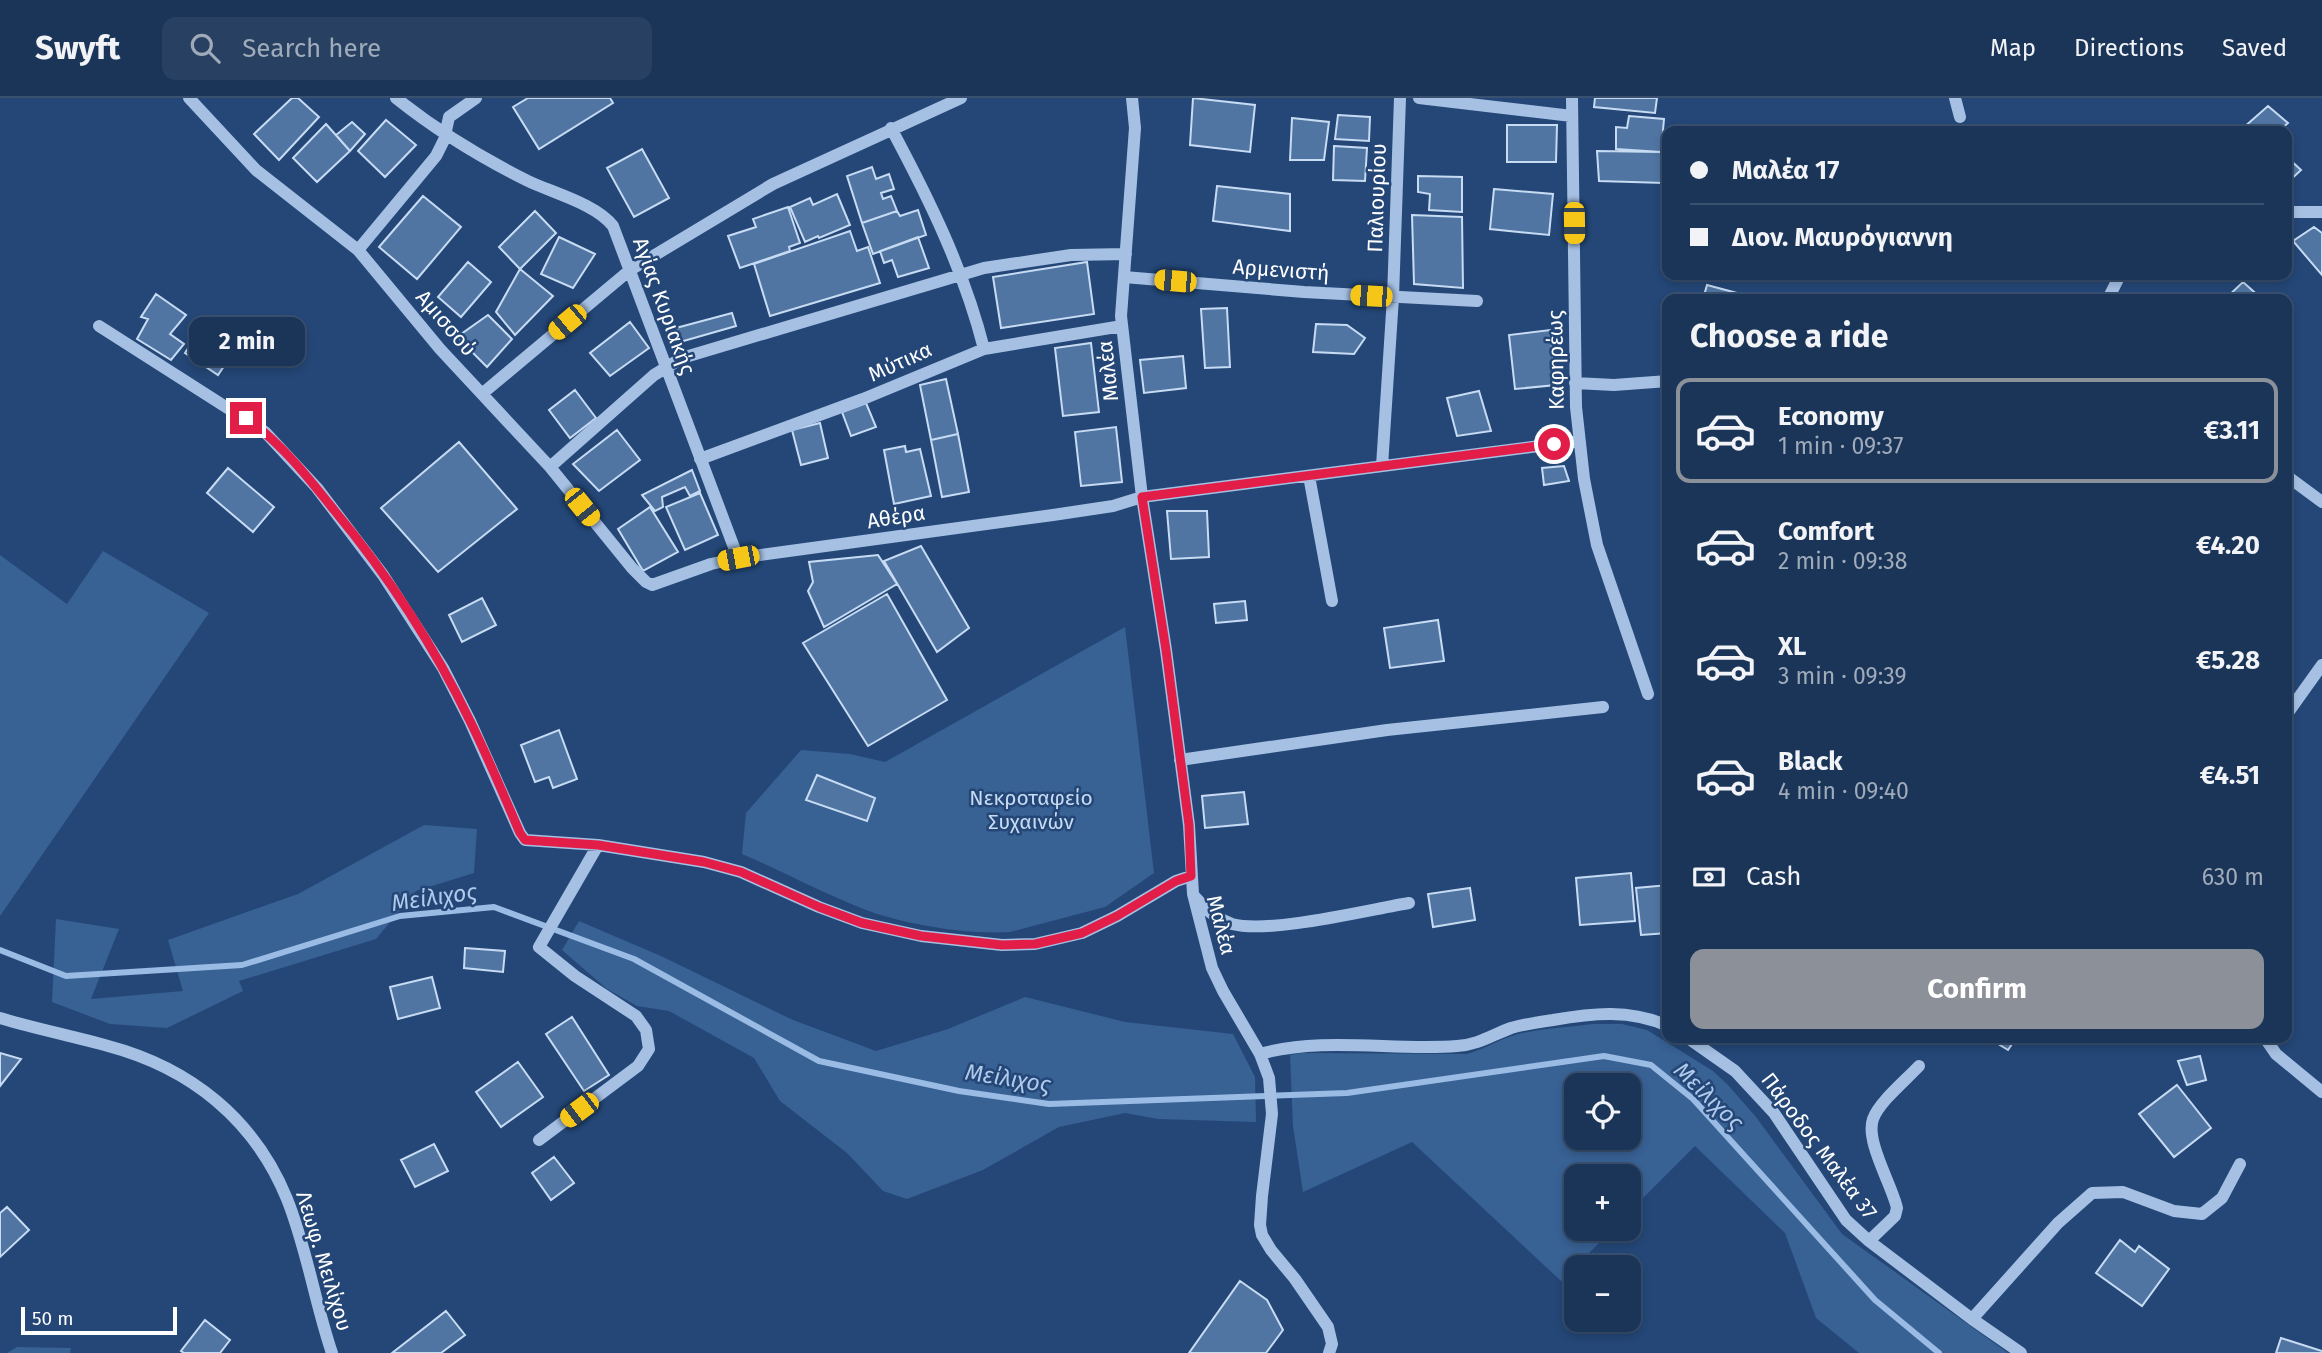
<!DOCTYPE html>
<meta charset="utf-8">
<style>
:root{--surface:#1b3559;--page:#284062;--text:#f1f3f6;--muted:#a0abba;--line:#39506f;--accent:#8c9099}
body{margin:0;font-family:"Fira Sans",sans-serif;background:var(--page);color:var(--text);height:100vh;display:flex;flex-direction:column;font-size:26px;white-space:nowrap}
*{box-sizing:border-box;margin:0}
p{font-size:23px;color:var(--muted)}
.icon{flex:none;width:38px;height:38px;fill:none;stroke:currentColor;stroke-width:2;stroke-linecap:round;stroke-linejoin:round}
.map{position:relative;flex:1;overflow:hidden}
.details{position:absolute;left:1662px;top:196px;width:630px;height:749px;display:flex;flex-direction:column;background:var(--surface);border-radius:14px;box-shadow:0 4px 10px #0003,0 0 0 2px var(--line)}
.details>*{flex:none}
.hud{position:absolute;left:1662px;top:28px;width:630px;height:154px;border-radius:14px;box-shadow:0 4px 10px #0003,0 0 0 2px var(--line);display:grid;align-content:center;height:154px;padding:0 28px;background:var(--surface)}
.fabs{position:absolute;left:1564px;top:975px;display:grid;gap:14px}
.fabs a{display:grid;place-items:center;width:77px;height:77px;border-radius:14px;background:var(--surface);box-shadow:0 4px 10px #0003,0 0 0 2px var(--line);font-size:35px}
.scale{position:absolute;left:21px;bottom:18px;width:156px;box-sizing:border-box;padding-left:7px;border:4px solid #fff;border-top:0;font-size:19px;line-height:24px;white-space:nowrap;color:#fff;-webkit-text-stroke:5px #244777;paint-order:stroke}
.end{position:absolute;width:32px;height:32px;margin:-16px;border:9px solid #e11d48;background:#fff;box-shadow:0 0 0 4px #fff}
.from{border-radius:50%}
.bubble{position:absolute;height:49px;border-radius:14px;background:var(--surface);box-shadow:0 4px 10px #0003,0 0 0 2px var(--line);font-size:23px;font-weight:700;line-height:49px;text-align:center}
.car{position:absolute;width:21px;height:42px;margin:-21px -10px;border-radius:9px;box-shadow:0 0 5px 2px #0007;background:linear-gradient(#f5c518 24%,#345 0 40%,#f5c518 0 76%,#345 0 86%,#f5c518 0)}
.hud b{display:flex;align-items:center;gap:24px;height:66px;font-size:26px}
.hud b+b{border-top:2px solid var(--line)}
.hud i{width:18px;height:18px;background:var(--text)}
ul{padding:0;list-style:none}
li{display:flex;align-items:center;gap:21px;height:105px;margin:0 14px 10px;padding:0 14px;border:4px solid transparent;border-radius:14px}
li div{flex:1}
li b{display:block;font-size:26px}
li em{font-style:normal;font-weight:700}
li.on{border-color:var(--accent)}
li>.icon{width:63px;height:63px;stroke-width:1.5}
h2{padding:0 28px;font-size:32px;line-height:84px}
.pay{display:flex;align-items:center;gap:18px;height:77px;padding:0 28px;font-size:26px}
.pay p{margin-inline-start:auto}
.action{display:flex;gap:14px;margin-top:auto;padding:14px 28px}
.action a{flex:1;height:80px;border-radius:14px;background:var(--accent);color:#fff;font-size:28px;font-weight:700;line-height:80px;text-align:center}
header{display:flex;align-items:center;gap:42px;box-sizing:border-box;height:98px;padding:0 35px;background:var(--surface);border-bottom:2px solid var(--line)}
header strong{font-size:33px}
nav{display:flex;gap:38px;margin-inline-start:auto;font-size:24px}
.search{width:490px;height:63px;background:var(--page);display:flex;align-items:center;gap:18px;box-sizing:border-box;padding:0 24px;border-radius:14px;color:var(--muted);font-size:26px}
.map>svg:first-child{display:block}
.green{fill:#386194;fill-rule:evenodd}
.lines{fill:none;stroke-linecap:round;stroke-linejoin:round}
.stream{stroke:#99bbe4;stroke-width:6}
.building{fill:#5075a3;stroke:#c7dbf3;stroke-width:2}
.minor{stroke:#a5c0e3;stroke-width:12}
.route{stroke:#e11d48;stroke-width:9}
.labels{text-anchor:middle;stroke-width:5;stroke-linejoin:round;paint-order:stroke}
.street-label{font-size:21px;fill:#fff;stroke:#244777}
.park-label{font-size:21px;fill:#c7dbf3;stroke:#244777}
.water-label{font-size:23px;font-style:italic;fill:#b0caeb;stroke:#244777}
</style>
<header>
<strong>Swyft</strong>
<div class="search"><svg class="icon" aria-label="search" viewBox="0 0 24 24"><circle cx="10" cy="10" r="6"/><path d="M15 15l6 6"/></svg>Search here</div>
<nav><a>Map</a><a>Directions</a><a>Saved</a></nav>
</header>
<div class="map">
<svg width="2322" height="1255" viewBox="0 0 2322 1255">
<rect width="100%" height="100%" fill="#244777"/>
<path class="green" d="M103,453l106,62 -209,303v-361l67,49z
M1125,529l29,246 -49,34 -95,25c-43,3 -110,-8 -149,-24 -41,-16 -79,-37 -119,-54l4,-41 55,-63 49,4 35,8z
M424,727l53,4 -3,44 -58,18 -40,48 -137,42 4,10 -76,37 -57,-4 -58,-22 4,-83 63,10 -28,70 92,-8 -15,-51 130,-46z
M579,823l82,35 132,64 83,31 72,-22 77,-32 100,25 108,12 22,43 1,45 -98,-3 -33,-6 -66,14 -76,43 -76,29 -24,-8 -36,-38 -67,-52 -26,-43 -85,-47 -32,-5 -30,-17 -45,-39z
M1592,926h30l25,6 66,41 15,14 28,32 86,117 166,119h-149l-43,-35 -31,-85 -90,-87 -66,66v-36h-52v52l36,1 -52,52 -149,-139 -109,50 -10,-66 -3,-71 12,-2 165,1c15,-4 28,-12 42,-17 26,-9 56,-9 83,-13zM1577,987h52v53h-52z
M17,1249l54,1 -1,5h-63z"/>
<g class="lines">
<path class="stream" d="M0,852l66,26 176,-11 158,-49 94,-9 140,52 185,102 140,30 90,13 298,-11 257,-37 47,9 42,34 182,201 64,53"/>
</g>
<path class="building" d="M292,0h6l21,19 -40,43 -25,-26z
M528,0h82l3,5 -74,46 -26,-42z
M1193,0l62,7 -5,47 -60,-7z
M1595,0h62l-2,15 -61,-6z
M2268,8l20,17 -9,8h-33l-3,-3z
M1338,17l32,2 -1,24 -34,-2z
M1629,18l35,3 -3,33 -45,-3v-22l11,1z
M1292,20l37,4 -5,38h-34z
M386,22l30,25 -31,32 -27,-26z
M352,24l13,12 -15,17 -14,-16z
M326,26l24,27 -33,31 -24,-24z
M1507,27h50l-1,37h-49z
M1334,48l33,2 -2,33 -32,-1z
M642,51l27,49 -35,19 -27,-49z
M1597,53l64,1 3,31 -65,-2z
M2287,59l14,13 -14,13z
M872,69l4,12 13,-5 5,15 -13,4 2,6 8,-3 6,15 -35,12 -15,-47z
M1418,78l44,1v35l-33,-2 1,-16 -12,-2z
M1217,88l73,8v37l-77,-10z
M1494,91l59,5 -4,41 -59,-6z
M837,96l13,31 -31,13 -1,-2 -13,6 -15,-35 20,-9 3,7z
M423,98l38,31 -44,52 -38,-32z
M788,109l12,36 -11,4 1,4 -50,17 -12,-32 28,-9 -3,-8z
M918,112l8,25 -53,19 -11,-31 35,-12 3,5z
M535,113l21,22 -36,36 -21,-22z
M1412,117l50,2 1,71 -49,-4z
M2314,129l8,6v42l-29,-34z
M850,133l7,20 11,-4 12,36 -110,33 -16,-52z
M559,139l36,17 -22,34 -32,-14z
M918,139l11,31 -31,9 -6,-17 -8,3 -4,-12z
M468,164l23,20 -30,35 -23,-20z
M1087,164l7,52 -93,14 -8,-51z
M520,171l33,27 -38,39 -19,-23z
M2243,184l19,17h-37z
M1707,187l30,8 -2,6h-32z
M156,196l30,21 -16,19 14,10 -13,16 -34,-21 11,-20 -7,-2z
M1227,210l3,59 -25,1 -4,-59z
M732,215l4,13 -56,16 -4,-14z
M488,217l24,24 -25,28 -30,-30z
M630,224l19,26 -39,28 -20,-23z
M1316,226l31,1 18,13 -11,16 -41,-2z
M1550,232l6,55 -41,4 -6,-54z
M198,235l34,21 -14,21 -33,-22z
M1091,245l8,69 -36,4 -8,-68z
M1183,258l3,32 -42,5 -4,-33z
M946,281l12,55 -27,6 -11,-55z
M575,292l21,28 -26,20 -21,-28z
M1479,293l12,40 -34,5 -10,-38z
M866,305l10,24 -25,9 -9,-24z
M820,325l8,35 -27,7 -9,-35z
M1116,329l6,55 -41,4 -6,-54z
M617,332l23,30 -41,31 -26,-27z
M958,336l11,58 -27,5 -11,-57z
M459,344l58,67 -79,63 -57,-64z
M905,348l1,6 14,-3 11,47 -37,8 -10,-54z
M1564,368l5,15 -25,4 -2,-17z
M228,370l46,39 -21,25 -46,-39z
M692,372l8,21 -10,5 -5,-9 -23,10 1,10 -8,4 -13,-16z
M700,395l18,42 -33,15 -19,-43z
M650,409l28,45 -35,19 -25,-42z
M1167,413h40l2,46 -38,2z
M921,448l48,82 -32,24 -53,-91z
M878,457l19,29 -73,43 -16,-36 5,-9 -4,-20z
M887,496l60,106 -79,46 -65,-103z
M482,500l14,27 -34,17 -13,-27z
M1245,503l2,19 -31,3 -2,-19z
M1438,522l6,41 -54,7 -6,-40z
M559,632l18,49 -24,9 -4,-11 -14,5 -14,-37z
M817,677l58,23 -8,23 -61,-21z
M1244,694l4,32 -43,4 -3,-32z
M1631,775l4,48 -55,4 -4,-47z
M1668,787v48l-27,2 -5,-47z
M1470,790l5,32 -42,7 -5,-33z
M465,850l40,3 -2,21 -39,-4z
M432,879l8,31 -42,11 -8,-32z
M572,919l37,58 -25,16 -38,-57z
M1998,940h18l-8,12 -13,-8z
M0,955l21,6 -21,27z
M2200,958l6,24 -19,5 -9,-24z
M518,964l25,35 -42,30 -25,-35z
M2177,987l34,43 -37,29 -35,-43z
M434,1046l14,27 -33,16 -14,-27z
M554,1059l20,26 -23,17 -19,-27z
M7,1109l22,23 -29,27v-44z
M2120,1142l15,12 4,-6 30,23 -27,37 -46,-33z
M1240,1183l27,19 16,30 -17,23h-77z
M446,1213l19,24 -24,18h-49z
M205,1222l25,20 -10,13h-36l-3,-2z
M2281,1240l41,13v2h-46z"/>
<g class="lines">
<path class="minor" d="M189,0l67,72 102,80 82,99 110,118 82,101 14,14 6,3 59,-21 27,-6 315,-43 60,-9 29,-9 436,-56
M396,0c40,32 86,60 132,83 25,12 68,23 85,45l125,332
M1132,0l3,30 -14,188 21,181 24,153 23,175 4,69 19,74 11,23 37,63 9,24 3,36 -10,82 -2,29 2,10 9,15 24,29 33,48 4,17 -3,9
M1419,0l153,18
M1572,0l4,309 8,72 13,66 51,149
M1955,0l5,19
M891,30c38,71 73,142 93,221
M2287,114h35
M358,152l78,-94 8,-16 5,-23 27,-19
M1124,179l180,15 173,9
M2108,201l12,-24
M99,228l166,106 52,56 66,87 60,93 27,53 50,112 5,7 73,5 106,17 37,10 78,35 43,16 59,13 81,9 33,-1 47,-11 35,-17 59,-35 15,-5
M1575,285l39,2 54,-4
M483,295l147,-123 143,-86 188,-86
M700,361l163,-60 121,-50 138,-23
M1382,368l11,-169 7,-199
M550,369l104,-92 28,-17 302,-90 87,-13 55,-1
M1309,378l23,125
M2287,378l35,26
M2287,616l35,-49
M1180,662l207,-30 216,-23
M1194,798c11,13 22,23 38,28 38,10 135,-14 177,-21
M0,920c36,11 73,18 108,28 83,22 147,74 179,153 20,50 28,104 45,154
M1688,940l47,33 39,42 72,107 23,21 103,78 49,34
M2265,940l11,16 46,38
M1260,956c64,-18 132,-3 197,-8 21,-1 35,-11 54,-18 14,-4 28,-6 42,-8 40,-7 77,-11 115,6
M539,1042l99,-74 11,-17 -3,-19 -10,-14 -61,-40 -36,-29 59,-102
M1869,1143l26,-25 2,-8c-5,-23 -32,-67 -24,-89 6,-17 33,-39 46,-53
M1972,1221l86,-96 34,-30 31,-1 51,19 28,3 20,-16 18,-34"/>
</g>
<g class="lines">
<path class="route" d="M246,320c35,25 61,58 88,92 53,64 100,136 136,211 18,36 34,75 50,112l5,7 73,5 106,17 37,10 78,35 43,16 59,13 81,9 33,-1 47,-11 35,-17 59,-35 15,-5 -2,-51 -23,-175 -24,-153 412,-53"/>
</g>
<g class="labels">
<g class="street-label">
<text transform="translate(1377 100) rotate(-88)" y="7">Παλιουρίου</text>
<text transform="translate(1281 172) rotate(4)" y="7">Αρμενιστή</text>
<text transform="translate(664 208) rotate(70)" y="7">Αγίας Κυριακής</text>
<text transform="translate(446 225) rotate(49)" y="7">Αμισσού</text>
<text transform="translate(1556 262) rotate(-91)" y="7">Καφηρέως</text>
<text transform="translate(900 264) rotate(-24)" y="7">Μύτικα</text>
<text transform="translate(1108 273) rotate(-96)" y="7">Μαλέα</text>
<text transform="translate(896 419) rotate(-9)" y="7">Αθέρα</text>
<text transform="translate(1221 827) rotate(75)" y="7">Μαλέα</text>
<text transform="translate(1819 1048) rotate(53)" y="7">Πάροδος Μαλέα 37</text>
<text transform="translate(324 1163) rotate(73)" y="7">Λεωφ. Μειλίχου</text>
</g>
<g class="park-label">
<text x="1031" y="707">Νεκροταφείο<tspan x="1031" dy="24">Συχαινών</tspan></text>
</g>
<g class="water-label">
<text transform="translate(434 799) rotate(-8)" y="8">Μείλιχος</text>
<text transform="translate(1008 980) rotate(9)" y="8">Μείλιχος</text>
<text transform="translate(1709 998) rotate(44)" y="8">Μείλιχος</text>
</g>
</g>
</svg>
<div class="fabs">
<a><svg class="icon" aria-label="locate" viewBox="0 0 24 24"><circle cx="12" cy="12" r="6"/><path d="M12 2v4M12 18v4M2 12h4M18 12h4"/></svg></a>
<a>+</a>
<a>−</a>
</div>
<div class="scale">50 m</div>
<i class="end from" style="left:1554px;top:346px"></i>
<i class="end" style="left:246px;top:320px"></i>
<div class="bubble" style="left:189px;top:219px;width:116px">2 min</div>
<i class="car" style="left:1574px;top:125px;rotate:179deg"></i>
<i class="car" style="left:1175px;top:183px;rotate:275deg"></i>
<i class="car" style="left:1371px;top:198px;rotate:273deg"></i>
<i class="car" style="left:567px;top:224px;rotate:230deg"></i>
<i class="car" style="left:582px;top:409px;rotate:141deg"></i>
<i class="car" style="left:738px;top:460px;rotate:259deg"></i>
<i class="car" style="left:579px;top:1012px;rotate:233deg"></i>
<div class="hud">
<b><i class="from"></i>Μαλέα 17</b>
<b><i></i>Διον. Μαυρόγιαννη</b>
</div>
<section class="details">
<h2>Choose a ride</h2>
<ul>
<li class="on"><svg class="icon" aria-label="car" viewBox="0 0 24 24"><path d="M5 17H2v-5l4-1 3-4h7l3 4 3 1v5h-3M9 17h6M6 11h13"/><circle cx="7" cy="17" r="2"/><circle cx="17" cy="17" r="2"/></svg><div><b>Economy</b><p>1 min · 09:37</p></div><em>€3.11</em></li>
<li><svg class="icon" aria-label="car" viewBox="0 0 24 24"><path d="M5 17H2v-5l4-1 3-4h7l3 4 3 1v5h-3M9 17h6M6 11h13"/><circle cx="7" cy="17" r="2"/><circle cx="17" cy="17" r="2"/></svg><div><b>Comfort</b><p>2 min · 09:38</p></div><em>€4.20</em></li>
<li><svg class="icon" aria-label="car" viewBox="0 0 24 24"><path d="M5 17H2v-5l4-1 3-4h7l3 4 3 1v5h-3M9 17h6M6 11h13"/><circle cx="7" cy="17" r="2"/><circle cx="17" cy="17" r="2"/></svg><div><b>XL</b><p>3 min · 09:39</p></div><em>€5.28</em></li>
<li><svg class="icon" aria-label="car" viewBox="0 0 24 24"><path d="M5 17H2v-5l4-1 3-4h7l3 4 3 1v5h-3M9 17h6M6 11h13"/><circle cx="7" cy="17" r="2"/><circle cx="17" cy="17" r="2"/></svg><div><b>Black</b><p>4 min · 09:40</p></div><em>€4.51</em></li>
</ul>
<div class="pay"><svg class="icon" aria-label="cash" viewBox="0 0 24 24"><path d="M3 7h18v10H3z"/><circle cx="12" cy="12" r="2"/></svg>Cash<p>630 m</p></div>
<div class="action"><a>Confirm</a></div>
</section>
</div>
